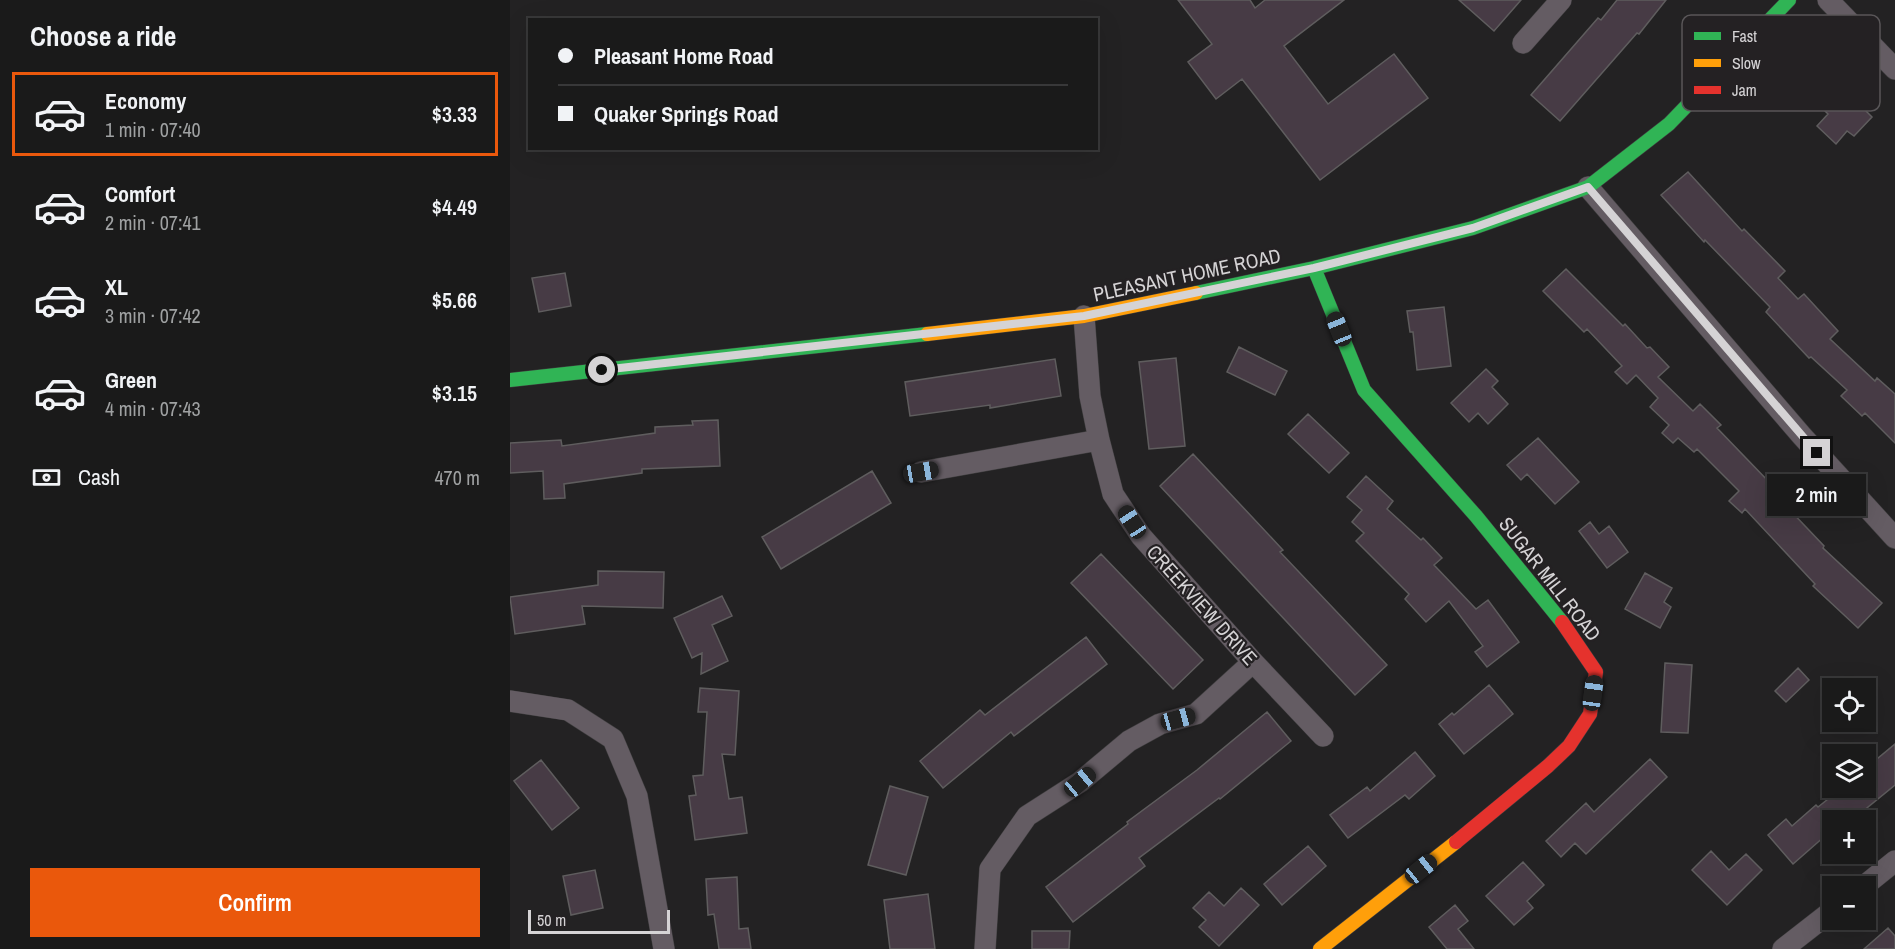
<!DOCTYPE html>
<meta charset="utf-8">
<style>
:root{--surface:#1a1a1a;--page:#232323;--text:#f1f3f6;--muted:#9fa1a2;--line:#383839;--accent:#ea580c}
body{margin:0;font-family:"Archivo Narrow",sans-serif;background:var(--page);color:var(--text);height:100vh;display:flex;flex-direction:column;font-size:22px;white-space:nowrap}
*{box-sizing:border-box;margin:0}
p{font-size:20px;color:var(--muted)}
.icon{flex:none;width:33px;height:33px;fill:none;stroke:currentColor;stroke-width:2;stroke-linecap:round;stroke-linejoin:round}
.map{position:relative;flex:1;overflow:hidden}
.details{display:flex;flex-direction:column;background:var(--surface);width:510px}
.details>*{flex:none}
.banner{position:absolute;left:18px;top:18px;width:570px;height:132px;border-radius:0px;box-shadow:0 6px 24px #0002,0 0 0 2px var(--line);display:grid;align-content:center;height:132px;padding:0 30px;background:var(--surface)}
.fabs{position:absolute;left:1312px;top:678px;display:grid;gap:12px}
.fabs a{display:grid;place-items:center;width:54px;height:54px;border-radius:0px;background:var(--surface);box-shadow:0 6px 24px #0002,0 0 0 2px var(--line);font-size:30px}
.scale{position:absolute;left:18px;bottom:15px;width:142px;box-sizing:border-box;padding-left:6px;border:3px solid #d5d3d5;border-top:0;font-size:16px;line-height:21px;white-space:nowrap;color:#d5d3d5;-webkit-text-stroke:4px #242123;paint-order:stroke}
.end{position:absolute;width:27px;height:27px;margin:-14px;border:8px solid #d5d3d5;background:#111;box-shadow:0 0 0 3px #111}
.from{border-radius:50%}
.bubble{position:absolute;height:42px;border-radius:0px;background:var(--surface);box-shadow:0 6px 24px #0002,0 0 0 2px var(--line);font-size:20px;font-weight:600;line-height:42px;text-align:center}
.car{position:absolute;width:18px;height:36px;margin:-18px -9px;border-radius:8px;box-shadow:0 0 4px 2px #0007;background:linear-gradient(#222 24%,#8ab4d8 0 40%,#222 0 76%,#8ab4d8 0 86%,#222 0)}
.banner b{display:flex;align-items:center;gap:21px;height:57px;font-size:22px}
.banner b+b{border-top:2px solid var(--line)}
.banner i{width:15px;height:15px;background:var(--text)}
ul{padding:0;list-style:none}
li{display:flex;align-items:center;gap:18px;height:84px;margin:0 12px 9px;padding:0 18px;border:3px solid transparent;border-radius:0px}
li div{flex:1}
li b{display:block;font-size:22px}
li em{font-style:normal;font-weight:600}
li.current{border-color:var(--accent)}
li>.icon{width:54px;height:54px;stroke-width:1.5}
h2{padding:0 30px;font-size:27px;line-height:72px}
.pay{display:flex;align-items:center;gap:15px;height:66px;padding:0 30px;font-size:22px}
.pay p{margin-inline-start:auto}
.button{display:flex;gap:12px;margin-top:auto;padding:12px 30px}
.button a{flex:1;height:69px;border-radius:0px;background:var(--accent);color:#fff;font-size:24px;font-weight:600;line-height:69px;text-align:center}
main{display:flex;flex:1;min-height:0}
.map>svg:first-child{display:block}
.building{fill:#473b45;stroke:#5f5d5e;stroke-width:1.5}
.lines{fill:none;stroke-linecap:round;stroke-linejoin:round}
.street-casing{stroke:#3f3e3f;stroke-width:22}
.fast-casing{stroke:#3f3e3f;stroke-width:15}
.slow-casing{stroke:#3f3e3f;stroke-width:15}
.jam-casing{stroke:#3f3e3f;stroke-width:15}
.street{stroke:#645c63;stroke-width:21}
.fast{stroke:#30b455;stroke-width:14}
.slow{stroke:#ff9f0a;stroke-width:14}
.jam{stroke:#e5322d;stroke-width:14}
.route{stroke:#d5d3d5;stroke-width:8}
.labels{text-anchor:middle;stroke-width:4.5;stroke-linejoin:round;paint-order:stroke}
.street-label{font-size:20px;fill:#d5d3d5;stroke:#242123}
.key{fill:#242123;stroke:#595658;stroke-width:1.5}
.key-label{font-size:16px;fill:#d5d3d5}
</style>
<main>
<section class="details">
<h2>Choose a ride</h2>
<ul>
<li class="current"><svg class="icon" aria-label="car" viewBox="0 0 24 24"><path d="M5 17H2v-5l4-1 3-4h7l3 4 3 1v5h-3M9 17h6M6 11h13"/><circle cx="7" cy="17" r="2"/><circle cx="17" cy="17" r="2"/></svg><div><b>Economy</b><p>1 min · 07:40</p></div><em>$3.33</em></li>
<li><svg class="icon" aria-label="car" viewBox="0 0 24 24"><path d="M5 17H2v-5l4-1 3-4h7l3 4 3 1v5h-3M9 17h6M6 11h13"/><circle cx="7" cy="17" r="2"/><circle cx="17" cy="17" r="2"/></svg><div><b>Comfort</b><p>2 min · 07:41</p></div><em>$4.49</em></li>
<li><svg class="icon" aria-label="car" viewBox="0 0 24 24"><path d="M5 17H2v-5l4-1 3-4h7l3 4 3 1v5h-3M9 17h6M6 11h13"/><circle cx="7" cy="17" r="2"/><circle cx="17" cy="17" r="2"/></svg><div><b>XL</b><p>3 min · 07:42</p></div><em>$5.66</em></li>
<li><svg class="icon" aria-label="car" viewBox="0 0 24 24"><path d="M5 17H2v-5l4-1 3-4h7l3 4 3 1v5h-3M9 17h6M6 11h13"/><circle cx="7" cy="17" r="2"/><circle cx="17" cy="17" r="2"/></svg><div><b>Green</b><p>4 min · 07:43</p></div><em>$3.15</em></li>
</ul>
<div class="pay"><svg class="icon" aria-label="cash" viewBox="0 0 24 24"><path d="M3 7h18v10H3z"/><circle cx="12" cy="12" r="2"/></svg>Cash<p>470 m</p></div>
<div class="button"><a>Confirm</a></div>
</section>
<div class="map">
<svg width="1385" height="949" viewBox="0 0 1385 949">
<rect width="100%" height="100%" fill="#232223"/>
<path class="building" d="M668,0h72l5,8 10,-8h79l-60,46 44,58 66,-50 34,44 -108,82 -78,-101 -26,20 -28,-37 24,-18z
M949,0h62l-27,31z
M1107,0h49l-27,34 -2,-1 -77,88 -29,-26 67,-77 3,2z
M1351,82l17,16 -12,13 6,6 -18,19 -7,-5 -11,13 -19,-18 11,-12 -7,-7 20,-21 9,8z
M1178,172l54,59 2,-2 41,42 -7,7 20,21 6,-5 34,37 -8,8 45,42 2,-3 18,16v49l-30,-30 -3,3 -21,-20 6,-6 -36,-33 -2,1 -43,-46 4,-5 -65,-67 -1,2 -43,-47z
M1056,269l57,57 2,-2 22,24 3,-1 19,20 -11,10 35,34 7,-7 21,21 -4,3 54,56 -3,3 56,59 -1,2 59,55 -24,25 -45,-42 2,-2 -70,-75 -3,4 -13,-12 10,-10 -42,-42 -3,3 -16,-14 -5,5 -11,-10 7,-8 -19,-18 8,-9 -22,-23 -9,9 -12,-12 7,-6 -35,-37 -3,3 -41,-41z
M55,273l6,33 -32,6 -7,-34z
M934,307l7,59 -34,4 -4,-38h-3l-3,-21z
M729,347l48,24 -12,24 -48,-23z
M666,358l9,88 -36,3 -10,-87z
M545,359l6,37 -71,12v-3l-80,11 -5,-34z
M976,369l12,12 -6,6 16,17 -20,20 -10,-11 -9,9 -18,-19z
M798,414l41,39 -20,20 -41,-39z
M208,420l2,46 -78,3v4l-78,11 1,14 -21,1 -1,-28 -33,2v-30l51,-3 1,6 93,-13v-6l38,-2 -1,-4z
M1028,438l41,44 -24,22 -28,-30 -6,6 -14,-15z
M683,454l90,96 -3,2 107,113 -32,30 -195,-209z
M362,471l19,32 -110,66 -19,-32z
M856,476l27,25 -6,8 34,31 2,-2 19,20 -8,7 42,44 12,-9 31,42 -32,25 -12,-15 8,-6 -34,-45 -23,21 -21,-23 4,-5 -53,-53 8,-8 -12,-11 10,-12 -15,-13z
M1080,522l9,12 10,-8 19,26 -21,16 -28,-37z
M591,554l102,106 -30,29 -102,-106z
M88,571l66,1 -1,36 -81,-2 3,18 -70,10 -5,-37 88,-12z
M1135,573l27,15 -8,14 7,5 -11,21 -35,-19z
M212,596l10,20 -20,9 16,36 -27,13 1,-21 -10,5 -18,-40z
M576,637l21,27 -93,72 -3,-4 -68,56 -23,-27 60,-51 5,5z
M1155,663l27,2 -4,68 -27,-1z
M1288,668l11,12 -23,22 -11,-11z
M979,685l24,29 -49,40 -25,-30 13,-11 2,2z
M190,688l39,3 -4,64 -13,-1 7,45 13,-2 5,36 -52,7 -6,-44 7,-1 -3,-19 10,-1 4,-63h-9z
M757,712l24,29 -71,58 -1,-1 -80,60 6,8 -72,56 -27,-35 82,-63 -1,-2 70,-52z
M1385,744v41l-43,35 -3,-5 -6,5h-10v9l-40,35 -25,-29 18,-16 6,7 24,-21 2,2 24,-19h24v-20z
M905,752l20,24 -26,23 -4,-4 -57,43 -18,-23 37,-28 3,4z
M1140,759l17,18 -81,77 -11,-11 -14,14 -15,-16 40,-38 8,9z
M31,760l38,48 -27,22 -38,-49z
M380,786l38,11 -22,78 -38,-10z
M798,846l18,20 -44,39 -18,-21z
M1201,851l18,19 17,-16 16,16 -35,35 -35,-35z
M1013,862l21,23 -17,16 6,7 -19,17 -28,-29z
M85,870l8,38 -32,7 -8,-39z
M227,877l2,52 9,-1 3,21h-32l-5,-35 -6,1 -2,-36z
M731,888l18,17 -40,41 -20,-19 7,-7 -13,-12 16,-16 15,14z
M418,894l7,55h-45l-6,-49z
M945,905l13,16 -10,8 16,20h-27l-18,-22z
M1378,928l7,8v13h-31z
M522,931h38l-1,18h-37z"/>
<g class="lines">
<g class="street-casing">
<path id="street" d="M1318,0l67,69
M1013,43l38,-43
M1078,187l214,249 93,102
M574,316l6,80 9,44 14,54 28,42 112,126 70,74
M411,472l178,-32
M0,701l58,9 45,29 24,57 27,153
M1354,886l31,-25
M475,949l5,-80 37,-53 53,-34 49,-41 31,-17 36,-10 57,-52
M1273,949l50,-39"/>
</g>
<g class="fast-casing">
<path id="fast" d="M804,268l50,122 112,126 86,106
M686,293l118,-25 159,-40 115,-41 81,-63 120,-124
M0,380l417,-46"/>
</g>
<g class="slow-casing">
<path id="slow" d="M417,334l157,-18 112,-23
M810,949l136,-107"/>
</g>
<g class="jam-casing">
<path id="jam" d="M946,842l92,-76 21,-20 21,-32 6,-42 -34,-50"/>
</g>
<use href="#street" class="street"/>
<use href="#fast" class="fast"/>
<use href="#slow" class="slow"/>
<use href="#jam" class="jam"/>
</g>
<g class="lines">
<path class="route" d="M92,370l482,-54 230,-48 159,-40 115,-41 229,266"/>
</g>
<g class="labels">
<g class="street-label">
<text transform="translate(677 275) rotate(-12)" y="7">PLEASANT HOME ROAD</text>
<text transform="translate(1040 579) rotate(52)" y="7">SUGAR MILL ROAD</text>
<text transform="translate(692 605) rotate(48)" y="7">CREEKVIEW DRIVE</text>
</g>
</g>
<rect x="1172" y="15" width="198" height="96" rx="9" class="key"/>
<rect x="1184" y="32" width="27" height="8" fill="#30b455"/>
<rect x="1184" y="59" width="27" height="8" fill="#ff9f0a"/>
<rect x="1184" y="86" width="27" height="8" fill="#e5322d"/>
<g class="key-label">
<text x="1222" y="42">Fast</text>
<text x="1222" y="69">Slow</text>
<text x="1222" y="96">Jam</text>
</g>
</svg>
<div class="fabs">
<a><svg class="icon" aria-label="locate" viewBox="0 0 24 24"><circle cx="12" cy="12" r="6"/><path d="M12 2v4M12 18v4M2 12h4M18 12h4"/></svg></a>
<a><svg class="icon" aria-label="layers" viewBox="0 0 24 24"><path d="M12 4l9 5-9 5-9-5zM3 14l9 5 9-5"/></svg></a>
<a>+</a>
<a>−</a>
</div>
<div class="scale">50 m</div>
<i class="end from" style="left:92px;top:370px"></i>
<i class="end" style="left:1307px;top:453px"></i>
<div class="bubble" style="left:1257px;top:474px;width:99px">2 min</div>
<i class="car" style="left:829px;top:329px;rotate:338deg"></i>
<i class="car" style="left:411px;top:472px;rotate:80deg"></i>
<i class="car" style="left:622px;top:522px;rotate:327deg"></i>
<i class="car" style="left:1083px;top:693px;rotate:8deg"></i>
<i class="car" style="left:668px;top:719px;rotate:75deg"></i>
<i class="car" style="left:570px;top:782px;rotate:50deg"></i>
<i class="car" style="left:911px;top:869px;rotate:51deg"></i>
<div class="banner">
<b><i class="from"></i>Pleasant Home Road</b>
<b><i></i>Quaker Springs Road</b>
</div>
</div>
</main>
